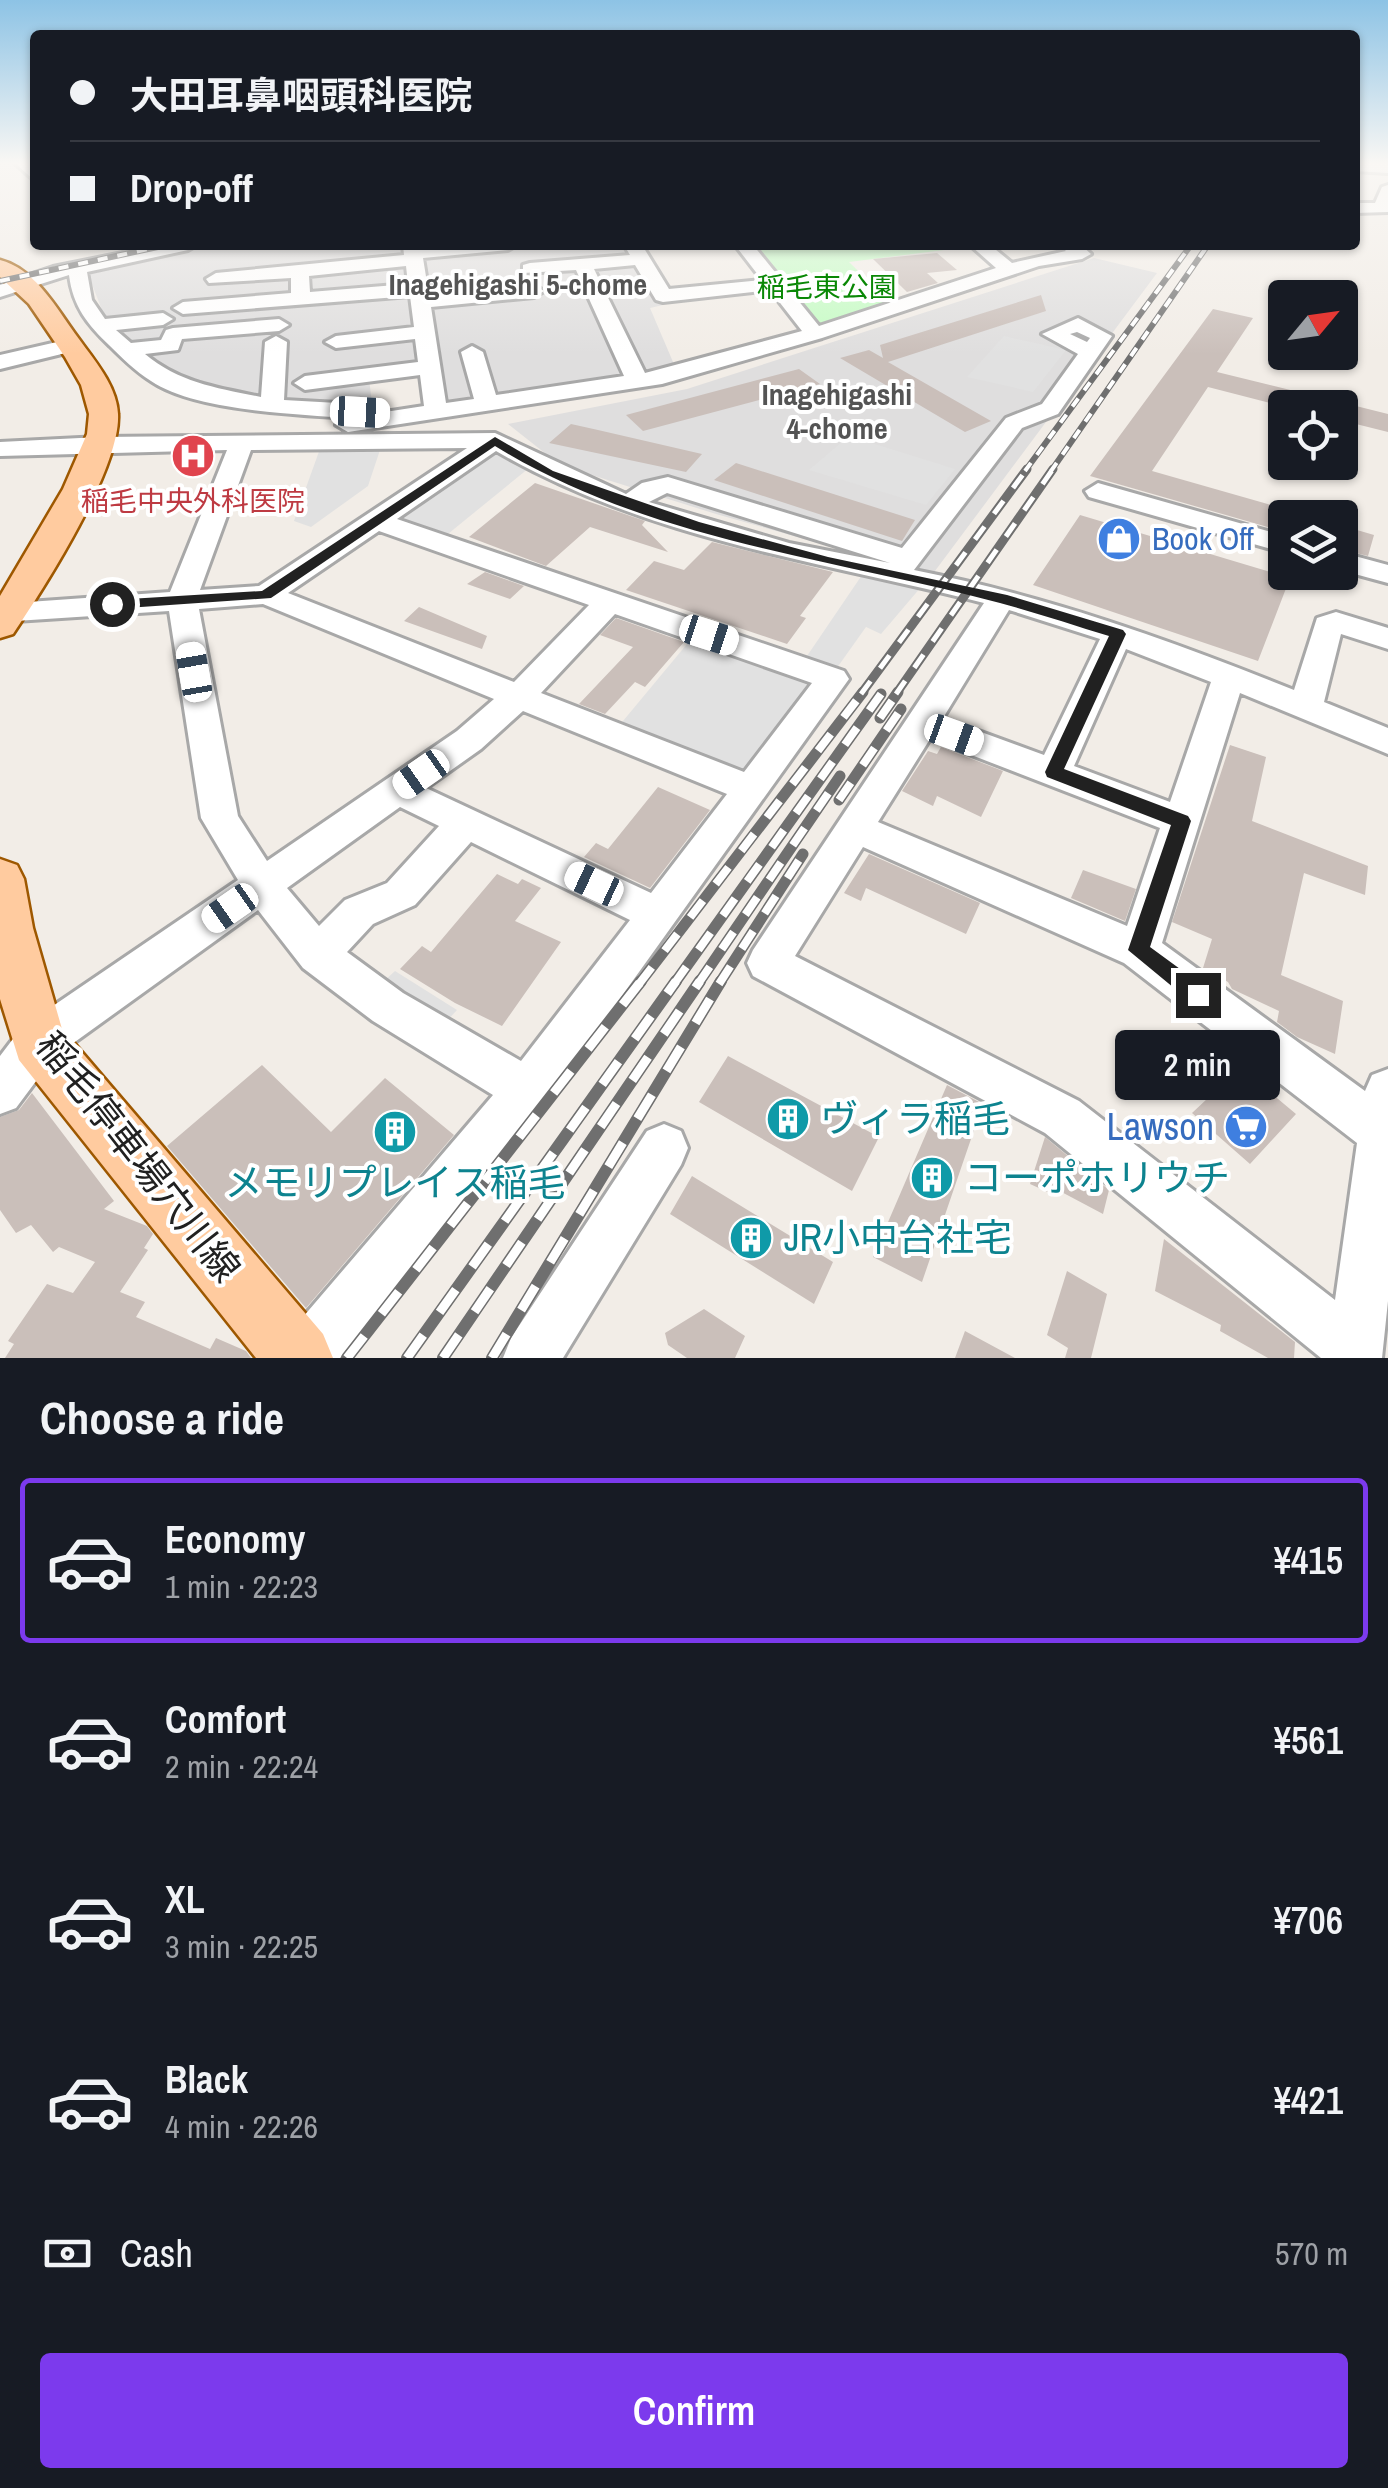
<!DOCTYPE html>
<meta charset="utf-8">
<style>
:root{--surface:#171b24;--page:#242831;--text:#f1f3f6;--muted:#9ea1a6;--line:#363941;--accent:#7c3aed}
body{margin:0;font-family:"Archivo Narrow","Noto Sans JP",sans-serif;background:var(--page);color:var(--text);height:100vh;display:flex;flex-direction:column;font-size:38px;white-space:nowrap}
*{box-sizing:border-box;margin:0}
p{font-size:32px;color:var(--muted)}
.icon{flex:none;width:55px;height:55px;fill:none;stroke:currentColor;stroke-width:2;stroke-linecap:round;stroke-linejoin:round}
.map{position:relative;height:1358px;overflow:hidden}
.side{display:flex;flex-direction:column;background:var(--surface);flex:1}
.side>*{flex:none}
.guide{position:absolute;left:30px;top:30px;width:1330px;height:220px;border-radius:10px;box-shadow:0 2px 8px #0004;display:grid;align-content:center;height:220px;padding:0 40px;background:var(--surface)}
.needle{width:65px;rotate:61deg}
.fabs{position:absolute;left:1268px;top:280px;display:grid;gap:20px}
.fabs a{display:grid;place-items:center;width:90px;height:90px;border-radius:10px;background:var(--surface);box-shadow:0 2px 8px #0004;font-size:50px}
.end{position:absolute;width:45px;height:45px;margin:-22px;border:12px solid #212121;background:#fff;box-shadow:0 0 0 5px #fff}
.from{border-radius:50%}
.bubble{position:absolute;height:70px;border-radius:10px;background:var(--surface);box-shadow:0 2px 8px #0004;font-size:32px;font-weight:600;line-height:70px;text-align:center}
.car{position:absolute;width:30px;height:60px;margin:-30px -15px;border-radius:12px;box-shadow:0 0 8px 2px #0007;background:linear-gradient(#fff 24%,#345 0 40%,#fff 0 76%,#345 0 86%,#fff 0)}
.guide b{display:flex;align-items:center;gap:35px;height:95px;font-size:38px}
.guide b+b{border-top:2px solid var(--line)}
.guide i{width:25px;height:25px;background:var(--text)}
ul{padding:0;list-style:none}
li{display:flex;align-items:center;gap:30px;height:165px;margin:0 20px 15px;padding:0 20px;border:5px solid transparent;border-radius:10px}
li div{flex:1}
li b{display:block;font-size:38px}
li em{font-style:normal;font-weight:600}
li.on{border-color:var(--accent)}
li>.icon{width:90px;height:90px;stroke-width:1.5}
h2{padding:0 40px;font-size:45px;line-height:120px}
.pay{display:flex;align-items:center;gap:25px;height:110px;padding:0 40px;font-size:38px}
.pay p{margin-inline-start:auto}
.button{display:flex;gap:20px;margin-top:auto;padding:20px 40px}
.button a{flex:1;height:115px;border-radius:10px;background:var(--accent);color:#fff;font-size:40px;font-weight:600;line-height:115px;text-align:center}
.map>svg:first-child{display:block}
.residential{fill:#dfdede}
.park{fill:#c5fcc4}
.parking{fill:#e1e1e1}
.building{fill:#cabfba}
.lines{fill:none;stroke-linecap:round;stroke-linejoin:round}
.minor-casing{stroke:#a8a8a8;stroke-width:6}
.major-casing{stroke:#9e5800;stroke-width:5}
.minor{fill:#fff;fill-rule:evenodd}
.major{fill:#ffcb9f;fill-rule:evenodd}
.rail-far3-casing{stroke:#6f6f6f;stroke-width:6}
.rail-far2-casing{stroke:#6f6f6f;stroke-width:9}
.rail-far1-casing{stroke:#6f6f6f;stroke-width:11}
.rail-casing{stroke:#6f6f6f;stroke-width:12}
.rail-far3{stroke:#fff;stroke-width:4;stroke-dasharray:10;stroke-linecap:butt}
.rail-far2{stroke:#fff;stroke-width:5;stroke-dasharray:16;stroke-linecap:butt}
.rail-far1{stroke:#fff;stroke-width:8;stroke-dasharray:21;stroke-linecap:butt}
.rail{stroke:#fff;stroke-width:9;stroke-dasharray:28;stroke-linecap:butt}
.route{fill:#212121}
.labels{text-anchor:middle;stroke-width:8;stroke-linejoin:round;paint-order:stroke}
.far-park-label{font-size:28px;fill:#0a8806;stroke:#fff}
.far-health-label{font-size:28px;fill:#be3a42;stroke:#fff}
.far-neighbourhood-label{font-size:30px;font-weight:bold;fill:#545454;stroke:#fff}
.shop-label{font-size:32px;fill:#366cbe;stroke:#fff;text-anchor:start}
.near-culture-label{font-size:38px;fill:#0d838f;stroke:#fff;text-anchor:start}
.near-shop-label{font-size:38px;fill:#366cbe;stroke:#fff;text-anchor:end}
.near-street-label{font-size:38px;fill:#212121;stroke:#fff}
</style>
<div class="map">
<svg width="1388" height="1358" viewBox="0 0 1388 1358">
<rect width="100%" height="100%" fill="#f2ede7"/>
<path class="residential" d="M204,245h201l15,127 -51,7 3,24 -67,6 -137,-34 -63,-57 -18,-47z
M417,245h211l35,60 -13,3 26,61 -233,38z
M1094,258l63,15 -225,302 -216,-61 -156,-49 -52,-41 179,-35z"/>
<path class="park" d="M750,245h206l4,3 -111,14 43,42 -76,22z"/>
<path class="parking" d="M1004,336l62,14 -33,42 -66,-15z
M849,436l106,33 -29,36 -117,-35z
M321,446l60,1 -13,39 -57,41 -17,-6z
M498,451l31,17 -86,70 -58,-18 97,-66z
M862,575l59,12 -40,47 -15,-7 -32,45 -29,-13z
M692,638l121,40 4,10 -67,84 -15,5 -117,-50z
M395,971l62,39 -14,15 -62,-41z"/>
<path class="building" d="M937,253l20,17 -30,3 11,10 -31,9 -34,-33z
M1041,295l5,16 -158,51 103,59 -26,11 -125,-74 29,-8 14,8 -3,-13z
M1213,309l40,9 -36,54 118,29v7h-46l-81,-21 -56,84 133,38v23l-195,-56z
M799,369l21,15 -177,47 -17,-16z
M1340,402l48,12v18l-48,-12z
M571,424l27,6 104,24 -16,18 -137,-29z
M736,463l179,57 -13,21 -188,-61z
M535,483l110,38 -3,4 26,27 -78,-25 -44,39 -77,-29z
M1080,515l210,63 -32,83 -225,-76z
M1340,525l34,10 -6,21 -28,-7z
M712,542l121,30 -33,44 6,2 -19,26 -161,-54 28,-29 30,9z
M485,572l39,14 -14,13 -43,-15z
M419,607l68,29 -5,13 -78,-28z
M616,618l68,24 -39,45 -10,-5 -30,32 -26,-10 54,-57 -33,-12z
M1230,745l36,12 -14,64 116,45 -3,29 -61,-22 -23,102 62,26 -8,53 -38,-17 -20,-15 2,-11 -47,-22 -4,-7 -25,-14 9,-29 -40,-17z
M941,747l62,24 -22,46 -44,-21 -4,10 -31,-15 26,-40 9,3z
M658,787l52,23 -60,78 -66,-31 12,-14 12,6z
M869,854l111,49 -14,31 -100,-46 -5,13 -17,-8z
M1083,870l53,19 -11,32 -54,-23z
M497,874l21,10 4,-5 19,9 -26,33 46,21 -59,84 -47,-23 -55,-34 22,-23 9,6z
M1215,1038l43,33 -6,6 44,37 -46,50 -58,-51 32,-30 -29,-22z
M728,1056l151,81 -27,54 -153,-89z
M262,1065l69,67 54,-54 69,57 -148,173 -139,-162z
M947,1085l36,19 -61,178 -49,-25z
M32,1093l82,108 -10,8 43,17 6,8 -9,14 4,2 -28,42 25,10 -9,15 74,32 6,-11 30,13 5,7h-246l9,-14 -6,-3 39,-57 26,9 22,-31 -36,-15 -6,5 -22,-27 -15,8 -16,-23v-93l19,-7z
M1045,1137l64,53 -6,24 -49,-26 -2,6 -22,-10z
M692,1176l141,86 -19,42 -144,-90z
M1164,1239l131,103 -1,16h-26l-48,-27 1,-6 -66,-34z
M1067,1271l40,23 -16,64h-26l3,-10 -21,-13z
M704,1309l41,27 -10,22h-48l-19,-13 -3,-12z
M965,1331l50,27h-60z"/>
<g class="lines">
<g class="minor-casing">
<path id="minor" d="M16,164h16l3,17z
M1355,164h33v9l-33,-2z
M1388,185v27l-33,1v-10h20l7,-16z
M162,245h35l-9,5 -101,22 5,28 13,19 58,-6 10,6 -10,6 -47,5 15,13 30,-3 5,-10 7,-2 106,-9 10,6 -10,6 -97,8 -4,11 -33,4c35,29 72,34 116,43l4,-55 11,-6 11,6 -3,58 89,5 12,7 39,-6 -4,-31 -115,15 -11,-7 11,-7 113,-14 -3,-23 -79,9 -11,-6 11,-6 78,-9 -4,-31 -227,18 -10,-6 10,-6 108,-9v-15l-82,5 -3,-4 10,-6 188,-18 -1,-10h114l-9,5 -85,8 6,37 105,-10 10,6 -10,6 -103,10 15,96 28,-4 -13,-47 11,-6 11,6 13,43 128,-19 -48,-106 -53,3v-8l7,-2 100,-8 -6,-10h18l27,44 93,-9 -27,-35h18l66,81 177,-58 -26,-23h20l22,18 54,-12 -6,-6h21l10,9 -9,5 -43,7 -217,72 -160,46 -314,48 -12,-7 13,-7c-53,-4 -154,-7 -198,-37 -15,-9 -30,-24 -41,-35 -22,-21 -37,-39 -41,-71l-69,22v-12l53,-18zM635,265l21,35 7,2 107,-12 32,41 -157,42 -51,-104zM406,266l2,18 -98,8 -1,-16z
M1078,318l34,18 -54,78 -36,14 -108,142c133,26 256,70 380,120l23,-72 19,-6 52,16v21l-47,-15 -17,68 64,26v26l-148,-61 -78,250 203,148 7,-16 16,-6v232l-6,57h-61l-276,-225 -292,-157 -6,-13 6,-13 231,-347c-169,-43 -334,-63 -488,-152l-99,68 447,152 5,8 -306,427 -203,252h-63l8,-20 208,-243 -120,-74 -70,-53 -45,-58 -204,147 -38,51 -16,6v-58l22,-29 216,-147 -37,-62 -32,-207 -169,11v-18l170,-12 57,-142 -227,6v-14l100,-5 395,-4 131,61 16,-11 26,-6 234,71 104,-130 36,-14 36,-50 -36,-20zM1077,332l13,6 -3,4 -17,-8zM467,448l-208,138 -59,4 51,-140zM667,493l223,70 -101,-20 -140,-41zM379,531l210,74 -75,77 -226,-89zM263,604l231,95 -37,32 -190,130 -29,-45 -39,-207zM1009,610l91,29 -56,116 -101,-37zM615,614l197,69 -68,89 -203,-79zM1126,649l85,33 -41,120 -96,-36zM523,711l204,83 -76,99 -225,-105 55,-39zM930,739l230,89 -33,98 -249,-104zM400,807l39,19 -52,57 -42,17 -26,26 -32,-38zM471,842l159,78 -109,141 -118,-68 -56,-41 26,-28 42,-19zM863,847l261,116 233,180 -22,157 -256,-199 -284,-145z
M70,339l8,1 3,5 -3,5 -78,19v-14z
M1098,483l187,53v17l-196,-56 -4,-6z
M1340,552l48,13v18l-48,-13z
M664,1124l17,7 7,17 -7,17 -118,193h-60l8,-20 136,-207z"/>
</g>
<g class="major-casing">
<path id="major" d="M0,260c32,8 53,42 71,68 17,25 46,55 47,86 3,54 -74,174 -105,220l-13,4v-42l63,-107 24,-55 2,-20 -8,-29 -16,-28 -36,-53 -29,-27z
M0,859l17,6 7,14 9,49 29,101 261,305 10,24h-77l-237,-298 -19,-61z"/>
</g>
<use href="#minor" class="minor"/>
<use href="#major" class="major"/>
<g class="rail-far3-casing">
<path id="rail-far3" d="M0,281l167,-36
M1025,471l166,-226
M1051,471l157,-226"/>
</g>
<g class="rail-far2-casing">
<path id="rail-far2" d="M861,694l166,-225
M896,694l157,-225"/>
</g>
<g class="rail-far1-casing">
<path id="rail-far1" d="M880,718l18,-26
M839,800l62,-91
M639,984l224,-292
M674,984l207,-290
M698,984l142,-208
M719,984l84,-130"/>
</g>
<g class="rail-casing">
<path id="rail" d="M347,1358l294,-377
M407,1358l269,-377
M443,1358l257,-377
M492,1358l229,-377"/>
</g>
<use href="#rail-far3" class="rail-far3"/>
<use href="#rail-far2" class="rail-far2"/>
<use href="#rail-far1" class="rail-far1"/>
<use href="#rail" class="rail"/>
</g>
<linearGradient id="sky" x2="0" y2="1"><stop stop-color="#8dc3e5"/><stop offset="0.46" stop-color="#f9f7f4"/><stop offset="1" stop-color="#f9f7f4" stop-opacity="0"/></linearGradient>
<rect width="1388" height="354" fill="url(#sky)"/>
<path class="route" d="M495,437l58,34 146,51 129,35 179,38 116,35 3,4 -62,135 124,47 3,5 -41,126 56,41 3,7 -3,7h-15l-63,-52 43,-125 -124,-48 -2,-5 64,-136c-36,-11 -72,-23 -109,-33 -169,-45 -353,-63 -505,-157l-224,152 -159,11 -7,-5 7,-4 150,-9z"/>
<defs>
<g id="hospital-disc" transform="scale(2.25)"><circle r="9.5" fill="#e0444e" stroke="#fff"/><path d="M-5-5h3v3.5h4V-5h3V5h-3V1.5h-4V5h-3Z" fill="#fff"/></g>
<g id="shop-disc" transform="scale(2.25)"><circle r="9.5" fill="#3f7fe0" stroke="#fff"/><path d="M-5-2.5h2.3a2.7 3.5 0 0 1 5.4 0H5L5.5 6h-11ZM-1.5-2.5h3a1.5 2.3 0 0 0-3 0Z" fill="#fff"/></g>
<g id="building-disc" transform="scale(2.25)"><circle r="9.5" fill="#0f9aa8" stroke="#fff"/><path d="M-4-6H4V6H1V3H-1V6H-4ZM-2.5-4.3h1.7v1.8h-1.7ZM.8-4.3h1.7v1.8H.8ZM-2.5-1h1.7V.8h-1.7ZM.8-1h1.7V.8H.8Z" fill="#fff"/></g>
<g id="supermarket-disc" transform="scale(2.25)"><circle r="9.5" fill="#3f7fe0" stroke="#fff"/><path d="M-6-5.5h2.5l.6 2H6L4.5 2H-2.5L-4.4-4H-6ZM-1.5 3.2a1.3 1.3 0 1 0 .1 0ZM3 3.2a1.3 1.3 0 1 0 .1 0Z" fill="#fff"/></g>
</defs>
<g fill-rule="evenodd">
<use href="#hospital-disc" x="193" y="456"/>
<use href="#shop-disc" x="1119" y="539"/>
<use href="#building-disc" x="788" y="1119"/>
<use href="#supermarket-disc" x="1246" y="1127"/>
<use href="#building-disc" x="395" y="1132"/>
<use href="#building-disc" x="932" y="1178"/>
<use href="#building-disc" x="751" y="1238"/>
</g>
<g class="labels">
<g class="far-park-label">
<text x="827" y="297">稲毛東公園</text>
</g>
<g class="far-health-label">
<text x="193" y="511">稲毛中央外科医院</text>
</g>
<g class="far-neighbourhood-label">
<text x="518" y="295">Inagehigashi 5-chome</text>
<text x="837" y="405">Inagehigashi<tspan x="837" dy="34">4-chome</tspan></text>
</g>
<g class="shop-label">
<text x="1152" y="550">Book Off</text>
</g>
<g class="near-culture-label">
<text x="820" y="1132">ヴィラ稲毛</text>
<text x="964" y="1191">コーポホリウチ</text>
<text x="395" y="1196" text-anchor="middle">メモリプレイス稲毛</text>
<text x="784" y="1251">JR小中台社宅</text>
</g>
<g class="near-shop-label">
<text x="1214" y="1140">Lawson</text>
</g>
<g class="near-street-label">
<text transform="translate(138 1157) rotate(52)" y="13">稲毛停車場穴川線</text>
</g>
</g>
</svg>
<div class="fabs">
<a><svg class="needle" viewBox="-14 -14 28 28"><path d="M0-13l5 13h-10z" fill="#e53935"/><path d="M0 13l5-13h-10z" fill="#9ea1a6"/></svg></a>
<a><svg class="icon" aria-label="locate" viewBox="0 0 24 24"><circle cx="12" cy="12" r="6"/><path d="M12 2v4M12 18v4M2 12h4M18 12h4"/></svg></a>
<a><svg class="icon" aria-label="layers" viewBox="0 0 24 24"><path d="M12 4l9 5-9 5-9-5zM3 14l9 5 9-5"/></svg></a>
</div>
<i class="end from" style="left:112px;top:604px"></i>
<i class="end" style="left:1198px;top:995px"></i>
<div class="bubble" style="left:1115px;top:1030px;width:165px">2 min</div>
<i class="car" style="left:360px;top:412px;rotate:93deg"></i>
<i class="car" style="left:709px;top:635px;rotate:108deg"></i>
<i class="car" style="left:194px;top:672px;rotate:350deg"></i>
<i class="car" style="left:954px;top:735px;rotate:110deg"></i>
<i class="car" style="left:421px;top:774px;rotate:235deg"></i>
<i class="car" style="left:594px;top:884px;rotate:295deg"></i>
<i class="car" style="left:230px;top:908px;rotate:235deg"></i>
<div class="guide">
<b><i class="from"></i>大田耳鼻咽頭科医院</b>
<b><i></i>Drop-off</b>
</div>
</div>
<section class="side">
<h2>Choose a ride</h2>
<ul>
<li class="on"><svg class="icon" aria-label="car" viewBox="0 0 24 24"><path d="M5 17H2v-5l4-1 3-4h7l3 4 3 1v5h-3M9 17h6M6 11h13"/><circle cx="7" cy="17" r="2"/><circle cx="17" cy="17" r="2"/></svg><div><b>Economy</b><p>1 min · 22:23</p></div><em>¥415</em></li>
<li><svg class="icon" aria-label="car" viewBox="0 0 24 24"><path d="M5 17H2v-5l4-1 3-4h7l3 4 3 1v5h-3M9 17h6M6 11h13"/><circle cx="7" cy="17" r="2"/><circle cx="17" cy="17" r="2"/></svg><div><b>Comfort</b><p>2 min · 22:24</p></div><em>¥561</em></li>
<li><svg class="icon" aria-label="car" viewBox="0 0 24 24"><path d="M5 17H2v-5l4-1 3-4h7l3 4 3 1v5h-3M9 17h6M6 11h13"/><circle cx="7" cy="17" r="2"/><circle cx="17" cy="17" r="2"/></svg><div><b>XL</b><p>3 min · 22:25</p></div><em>¥706</em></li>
<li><svg class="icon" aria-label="car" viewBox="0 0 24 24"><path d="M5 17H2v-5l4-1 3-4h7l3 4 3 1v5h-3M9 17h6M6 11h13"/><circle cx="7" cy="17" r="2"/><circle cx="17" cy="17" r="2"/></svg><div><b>Black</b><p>4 min · 22:26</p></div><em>¥421</em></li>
</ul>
<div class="pay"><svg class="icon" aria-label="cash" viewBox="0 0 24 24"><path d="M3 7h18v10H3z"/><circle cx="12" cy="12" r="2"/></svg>Cash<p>570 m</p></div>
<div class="button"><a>Confirm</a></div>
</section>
